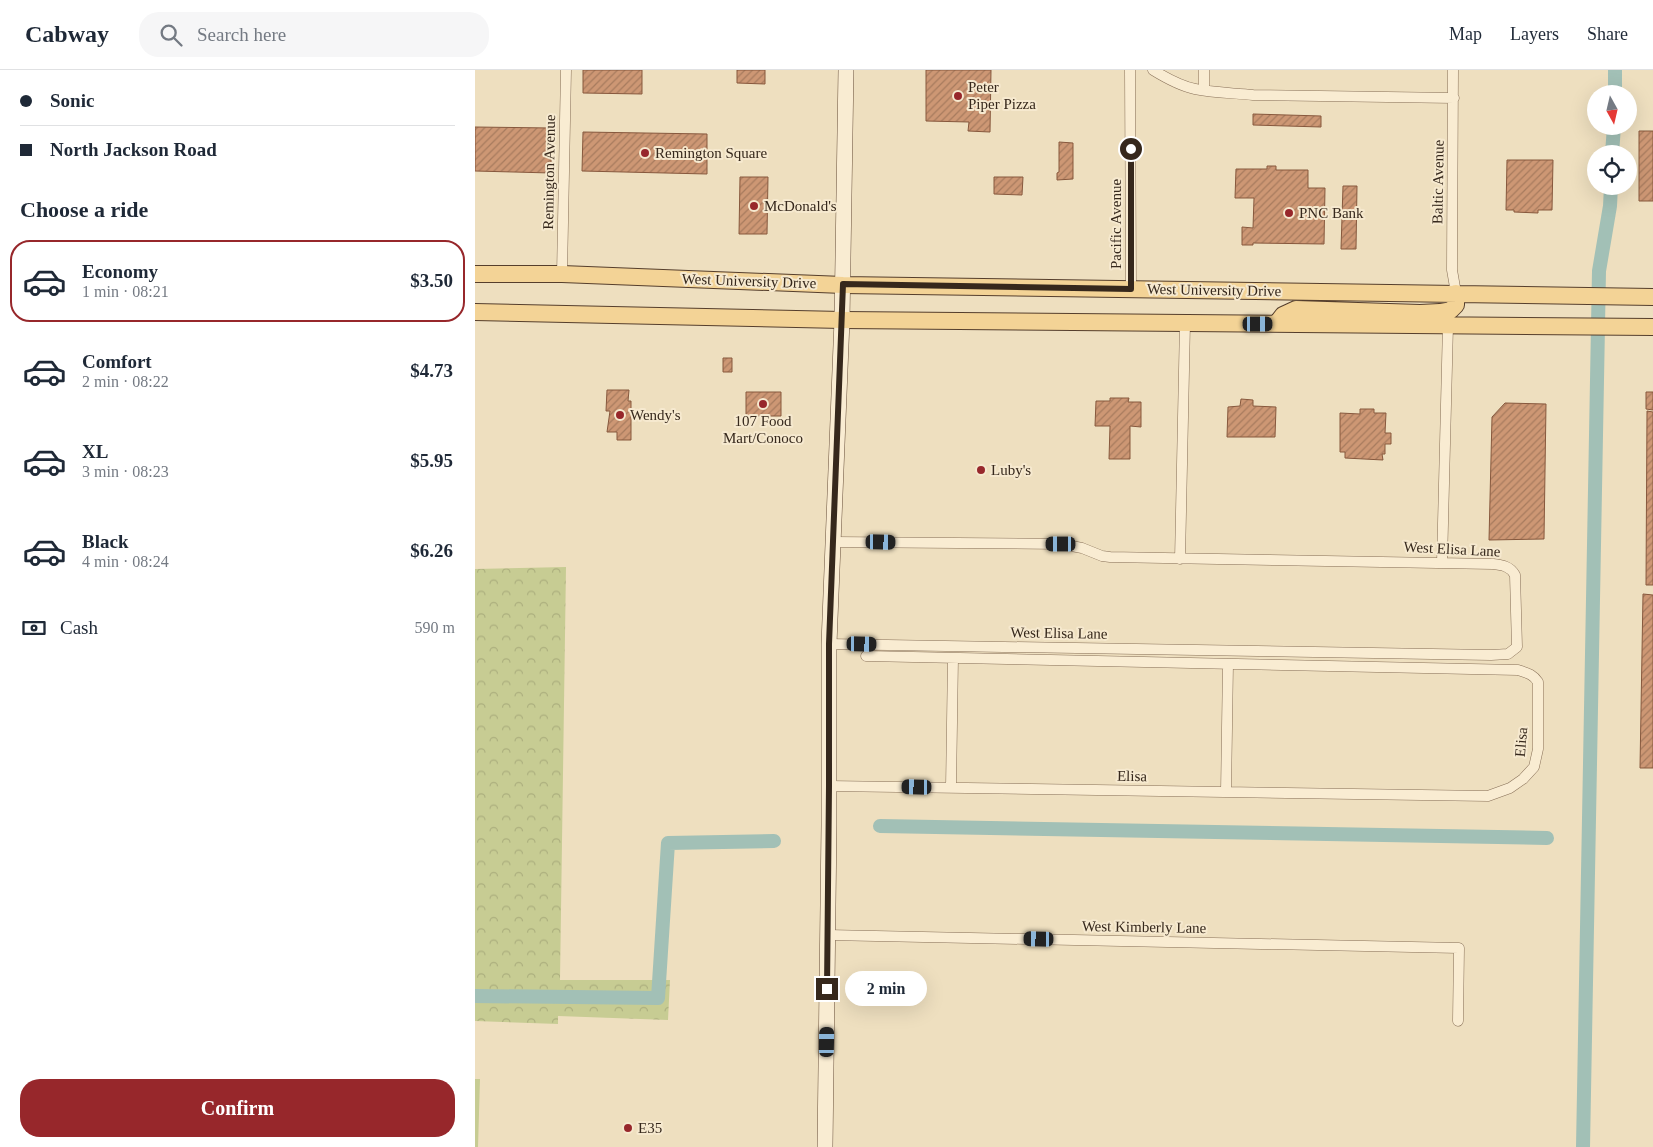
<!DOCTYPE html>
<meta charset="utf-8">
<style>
:root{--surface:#fff;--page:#f6f6f7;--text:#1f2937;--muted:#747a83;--line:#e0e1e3;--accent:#97272b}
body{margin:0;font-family:Georgia,serif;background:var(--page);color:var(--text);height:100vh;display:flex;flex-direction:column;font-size:19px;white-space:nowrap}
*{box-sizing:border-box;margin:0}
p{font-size:16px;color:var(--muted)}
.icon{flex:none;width:28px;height:28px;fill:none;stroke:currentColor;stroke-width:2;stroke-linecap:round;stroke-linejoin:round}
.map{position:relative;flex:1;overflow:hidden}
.panel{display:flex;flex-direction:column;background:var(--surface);width:475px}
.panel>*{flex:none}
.guide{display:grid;align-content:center;height:110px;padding:0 20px;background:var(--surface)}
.needle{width:32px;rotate:172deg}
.fabs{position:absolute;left:1112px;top:15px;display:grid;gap:10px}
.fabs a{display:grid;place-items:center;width:50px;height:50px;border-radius:50%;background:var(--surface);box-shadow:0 5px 20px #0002;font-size:25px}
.end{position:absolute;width:22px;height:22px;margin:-11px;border:6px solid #36281c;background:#fff;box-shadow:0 0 0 2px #fff}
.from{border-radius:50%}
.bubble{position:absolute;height:35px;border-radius:18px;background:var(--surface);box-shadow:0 5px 20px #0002;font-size:16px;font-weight:700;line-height:35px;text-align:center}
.car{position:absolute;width:15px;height:30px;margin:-15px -8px;border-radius:6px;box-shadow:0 0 4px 1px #0007;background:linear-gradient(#222 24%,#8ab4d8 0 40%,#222 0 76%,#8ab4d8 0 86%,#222 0)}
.guide b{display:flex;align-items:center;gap:18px;height:48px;font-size:19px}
.guide b+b{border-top:1px solid var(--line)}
.guide i{width:12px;height:12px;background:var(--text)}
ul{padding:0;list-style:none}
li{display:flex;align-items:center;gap:15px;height:82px;margin:0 10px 8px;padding:0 10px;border:2px solid transparent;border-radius:20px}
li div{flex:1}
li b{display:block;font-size:19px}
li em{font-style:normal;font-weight:700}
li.active{border-color:var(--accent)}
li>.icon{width:45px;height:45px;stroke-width:1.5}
h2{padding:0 20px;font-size:22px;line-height:60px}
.pay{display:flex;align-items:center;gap:12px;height:55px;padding:0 20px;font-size:19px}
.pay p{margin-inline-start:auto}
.button{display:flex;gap:10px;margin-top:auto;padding:10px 20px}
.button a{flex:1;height:58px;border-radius:20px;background:var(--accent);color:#fff;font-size:20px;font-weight:700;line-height:58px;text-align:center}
header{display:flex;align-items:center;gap:30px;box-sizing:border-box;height:70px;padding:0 25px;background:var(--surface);border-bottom:1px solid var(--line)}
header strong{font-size:24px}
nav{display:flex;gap:28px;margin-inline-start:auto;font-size:18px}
.search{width:350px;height:45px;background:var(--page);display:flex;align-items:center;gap:12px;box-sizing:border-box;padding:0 18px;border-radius:20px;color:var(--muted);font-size:19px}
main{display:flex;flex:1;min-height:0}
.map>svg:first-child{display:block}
.forest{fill:url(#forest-crowns)}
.pitch{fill:#c7cc93}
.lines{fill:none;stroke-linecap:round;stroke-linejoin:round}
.canal{stroke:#a2c0b6;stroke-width:14}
.building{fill:url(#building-hatch);stroke:#87583d}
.minor-casing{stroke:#876f57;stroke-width:11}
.secondary-casing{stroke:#69503b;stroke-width:16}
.primary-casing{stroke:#553e2c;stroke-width:18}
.minor{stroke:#f9ecd2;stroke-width:10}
.secondary{stroke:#f9ecd2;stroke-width:15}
.primary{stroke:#f3d396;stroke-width:16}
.route{stroke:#36281c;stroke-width:6}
.poi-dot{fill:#97272b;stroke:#f6e9cf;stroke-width:2}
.labels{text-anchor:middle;stroke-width:4;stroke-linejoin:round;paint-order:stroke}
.poi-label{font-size:15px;fill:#36281c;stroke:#f6e9cf;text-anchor:start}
.street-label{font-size:15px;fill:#36281c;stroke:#f6e9cf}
</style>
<header>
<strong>Cabway</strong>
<div class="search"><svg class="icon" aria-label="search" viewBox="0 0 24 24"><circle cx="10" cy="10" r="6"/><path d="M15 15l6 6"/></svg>Search here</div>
<nav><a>Map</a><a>Layers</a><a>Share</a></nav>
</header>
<main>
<section class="panel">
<div class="guide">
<b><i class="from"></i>Sonic</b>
<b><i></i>North Jackson Road</b>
</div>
<h2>Choose a ride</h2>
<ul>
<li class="active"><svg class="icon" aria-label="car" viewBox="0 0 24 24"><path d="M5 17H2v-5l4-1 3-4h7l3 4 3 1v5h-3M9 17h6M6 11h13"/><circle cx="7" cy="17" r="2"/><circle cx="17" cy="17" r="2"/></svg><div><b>Economy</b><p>1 min · 08:21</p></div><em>$3.50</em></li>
<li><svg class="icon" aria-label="car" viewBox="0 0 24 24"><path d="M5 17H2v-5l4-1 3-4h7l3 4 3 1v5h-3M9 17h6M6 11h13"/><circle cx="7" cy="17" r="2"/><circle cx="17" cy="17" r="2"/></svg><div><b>Comfort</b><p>2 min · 08:22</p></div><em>$4.73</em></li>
<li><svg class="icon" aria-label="car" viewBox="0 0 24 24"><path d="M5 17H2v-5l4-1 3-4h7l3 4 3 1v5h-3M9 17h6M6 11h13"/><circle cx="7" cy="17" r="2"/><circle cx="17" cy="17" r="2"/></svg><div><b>XL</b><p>3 min · 08:23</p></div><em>$5.95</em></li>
<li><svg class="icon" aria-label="car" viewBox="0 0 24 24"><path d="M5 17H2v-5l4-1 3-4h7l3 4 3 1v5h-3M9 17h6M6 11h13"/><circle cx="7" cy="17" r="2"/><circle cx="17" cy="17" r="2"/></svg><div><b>Black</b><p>4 min · 08:24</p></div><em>$6.26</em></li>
</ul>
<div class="pay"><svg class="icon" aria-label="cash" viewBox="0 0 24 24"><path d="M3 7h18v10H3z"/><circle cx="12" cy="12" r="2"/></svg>Cash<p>590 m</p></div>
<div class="button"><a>Confirm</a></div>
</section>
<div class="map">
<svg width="1178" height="1077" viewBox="0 0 1178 1077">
<defs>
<pattern id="forest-crowns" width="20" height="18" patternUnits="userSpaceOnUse" patternTransform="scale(1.25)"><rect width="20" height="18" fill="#c7cc93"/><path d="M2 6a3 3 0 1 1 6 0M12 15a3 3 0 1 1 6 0" fill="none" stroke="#acaf7e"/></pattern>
<pattern id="building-hatch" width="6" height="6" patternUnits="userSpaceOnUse" patternTransform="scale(1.25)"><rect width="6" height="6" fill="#cd9774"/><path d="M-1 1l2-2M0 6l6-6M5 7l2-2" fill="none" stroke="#a77b5e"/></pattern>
</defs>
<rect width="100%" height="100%" fill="#eedfbf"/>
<path class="forest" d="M91,497l-6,413h110l-2,40 -110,-4v8l-83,-3v-452z"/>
<path class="pitch" d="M0,1009h5l-2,68h-3z"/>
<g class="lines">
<path class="canal" d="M1140,24v-24
M1137,84l2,-28
M405,756l667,12
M0,926l183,2 10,-155 106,-2
M1108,1077l16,-876 11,-65 1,-20"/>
</g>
<path class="building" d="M108,0h59v24l-59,-1z
M262,0h28v14l-28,-1z
M451,0h65l-1,62 -22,-1 1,-9 -43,-1z
M778,44l68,2v11l-68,-2z
M0,57l76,1v45l-76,-2z
M1164,61h14v70h-14z
M108,62l124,2v40l-125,-3z
M584,72l14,1v36l-16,1v-7l2,-1z
M1032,90h46l-1,50h-14v3l-24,-1v-2h-8z
M792,96h9v4h32v18h17l-1,56 -71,-1v2h-11v-18l11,1 1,-30h-19l1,-29h31z
M265,107h28l-1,57h-28z
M519,107h29l-1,18 -28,-1z
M868,116h14l-1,63h-15z
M248,288h9v14h-9z
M132,320h22l-1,11h3v39h-14v-8h-10l3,-21h-4z
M271,322h35v24h-35z
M1171,322h7v18l-7,-1z
M635,328h19l-1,4h13v25l-11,-1v33h-21l1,-33h-15l1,-25h14z
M766,329l12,1v6l23,1 -1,30h-48l1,-30 12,-1z
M1030,333l41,1 -2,135 -55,1 3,-123z
M885,339h14v4h12l-1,20h6v11h-6v10h-3l1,6 -38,-2v-6h-5v-39l20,1z
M1172,341l6,1v173h-7z
M1168,524l10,1v173h-13z"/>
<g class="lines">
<g class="minor-casing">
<path id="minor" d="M655,0l1,219
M678,0c13,8 28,16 42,19 19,4 40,4 58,6l201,3
M978,0l-1,200 4,23
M729,20v-20
M87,204l4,-204
M705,489l5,-236
M967,493l6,-238
M354,574l662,11 17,-1 9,-7 -2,-72c-5,-9 -13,-10 -22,-11l-383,-7 -8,-1 -20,-8 -21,-4 -227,-2
M354,716l659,10 22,-8 13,-9 11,-12 4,-18v-67c-5,-8 -11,-9 -20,-12l-652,-14
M476,718l2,-130
M751,722l2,-128
M353,865l631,13 -1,73"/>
</g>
<g class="secondary-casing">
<path id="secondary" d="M350,1077l4,-322v-181l13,-324 4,-250"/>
</g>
<g class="primary-casing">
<path id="primary" d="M0,204h87l281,11 810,12
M0,242l367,8 811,7
M801,254l7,-9 13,-6 124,4 20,-1 11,-2 5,-5v-12"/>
</g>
<use href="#minor" class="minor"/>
<use href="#secondary" class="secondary"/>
<use href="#primary" class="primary"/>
</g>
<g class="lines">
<path class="route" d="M352,919l2,-203v-142l14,-360 288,5v-140"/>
</g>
<g class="poi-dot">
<circle cx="483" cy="26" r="5"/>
<circle cx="170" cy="83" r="5"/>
<circle cx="279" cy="136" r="5"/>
<circle cx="814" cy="143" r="5"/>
<circle cx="288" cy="334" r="5"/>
<circle cx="145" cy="345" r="5"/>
<circle cx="506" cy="400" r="5"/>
<circle cx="153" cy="1058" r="5"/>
</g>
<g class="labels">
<g class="poi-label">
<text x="493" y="22">Peter<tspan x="493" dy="17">Piper Pizza</tspan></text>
<text x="180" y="88">Remington Square</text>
<text x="289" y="141">McDonald's</text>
<text x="824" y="148">PNC Bank</text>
<text x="155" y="350">Wendy's</text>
<text x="288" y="356" text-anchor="middle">107 Food<tspan x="288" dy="17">Mart/Conoco</tspan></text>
<text x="516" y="405">Luby's</text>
<text x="163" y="1063">E35</text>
</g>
<g class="street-label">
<text transform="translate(74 102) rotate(-89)" y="5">Remington Avenue</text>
<text transform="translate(963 112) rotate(-89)" y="5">Baltic Avenue</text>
<text transform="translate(641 154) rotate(-90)" y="5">Pacific Avenue</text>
<text transform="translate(274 211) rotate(2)" y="5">West University Drive</text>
<text transform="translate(739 220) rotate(1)" y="5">West University Drive</text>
<text transform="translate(977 479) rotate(3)" y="5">West Elisa Lane</text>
<text transform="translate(584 563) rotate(1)" y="5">West Elisa Lane</text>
<text transform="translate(1046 672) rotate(-85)" y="5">Elisa</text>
<text transform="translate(657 706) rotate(1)" y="5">Elisa</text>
<text transform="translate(669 857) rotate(1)" y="5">West Kimberly Lane</text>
</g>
</g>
</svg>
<div class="fabs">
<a><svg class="needle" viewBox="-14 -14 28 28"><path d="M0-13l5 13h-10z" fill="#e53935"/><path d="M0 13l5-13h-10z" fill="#747a83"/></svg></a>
<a><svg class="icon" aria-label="locate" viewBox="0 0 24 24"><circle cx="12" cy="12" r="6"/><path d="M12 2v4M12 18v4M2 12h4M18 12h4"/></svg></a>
</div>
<i class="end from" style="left:656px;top:79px"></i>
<i class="end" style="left:352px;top:919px"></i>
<div class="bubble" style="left:370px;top:901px;width:82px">2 min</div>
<i class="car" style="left:783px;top:254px;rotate:90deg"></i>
<i class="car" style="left:406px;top:472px;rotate:91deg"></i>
<i class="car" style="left:586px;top:474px;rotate:270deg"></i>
<i class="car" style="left:387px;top:574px;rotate:91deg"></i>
<i class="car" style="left:442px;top:717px;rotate:271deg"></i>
<i class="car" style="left:564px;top:869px;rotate:271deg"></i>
<i class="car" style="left:352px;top:972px;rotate:1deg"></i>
</div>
</main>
